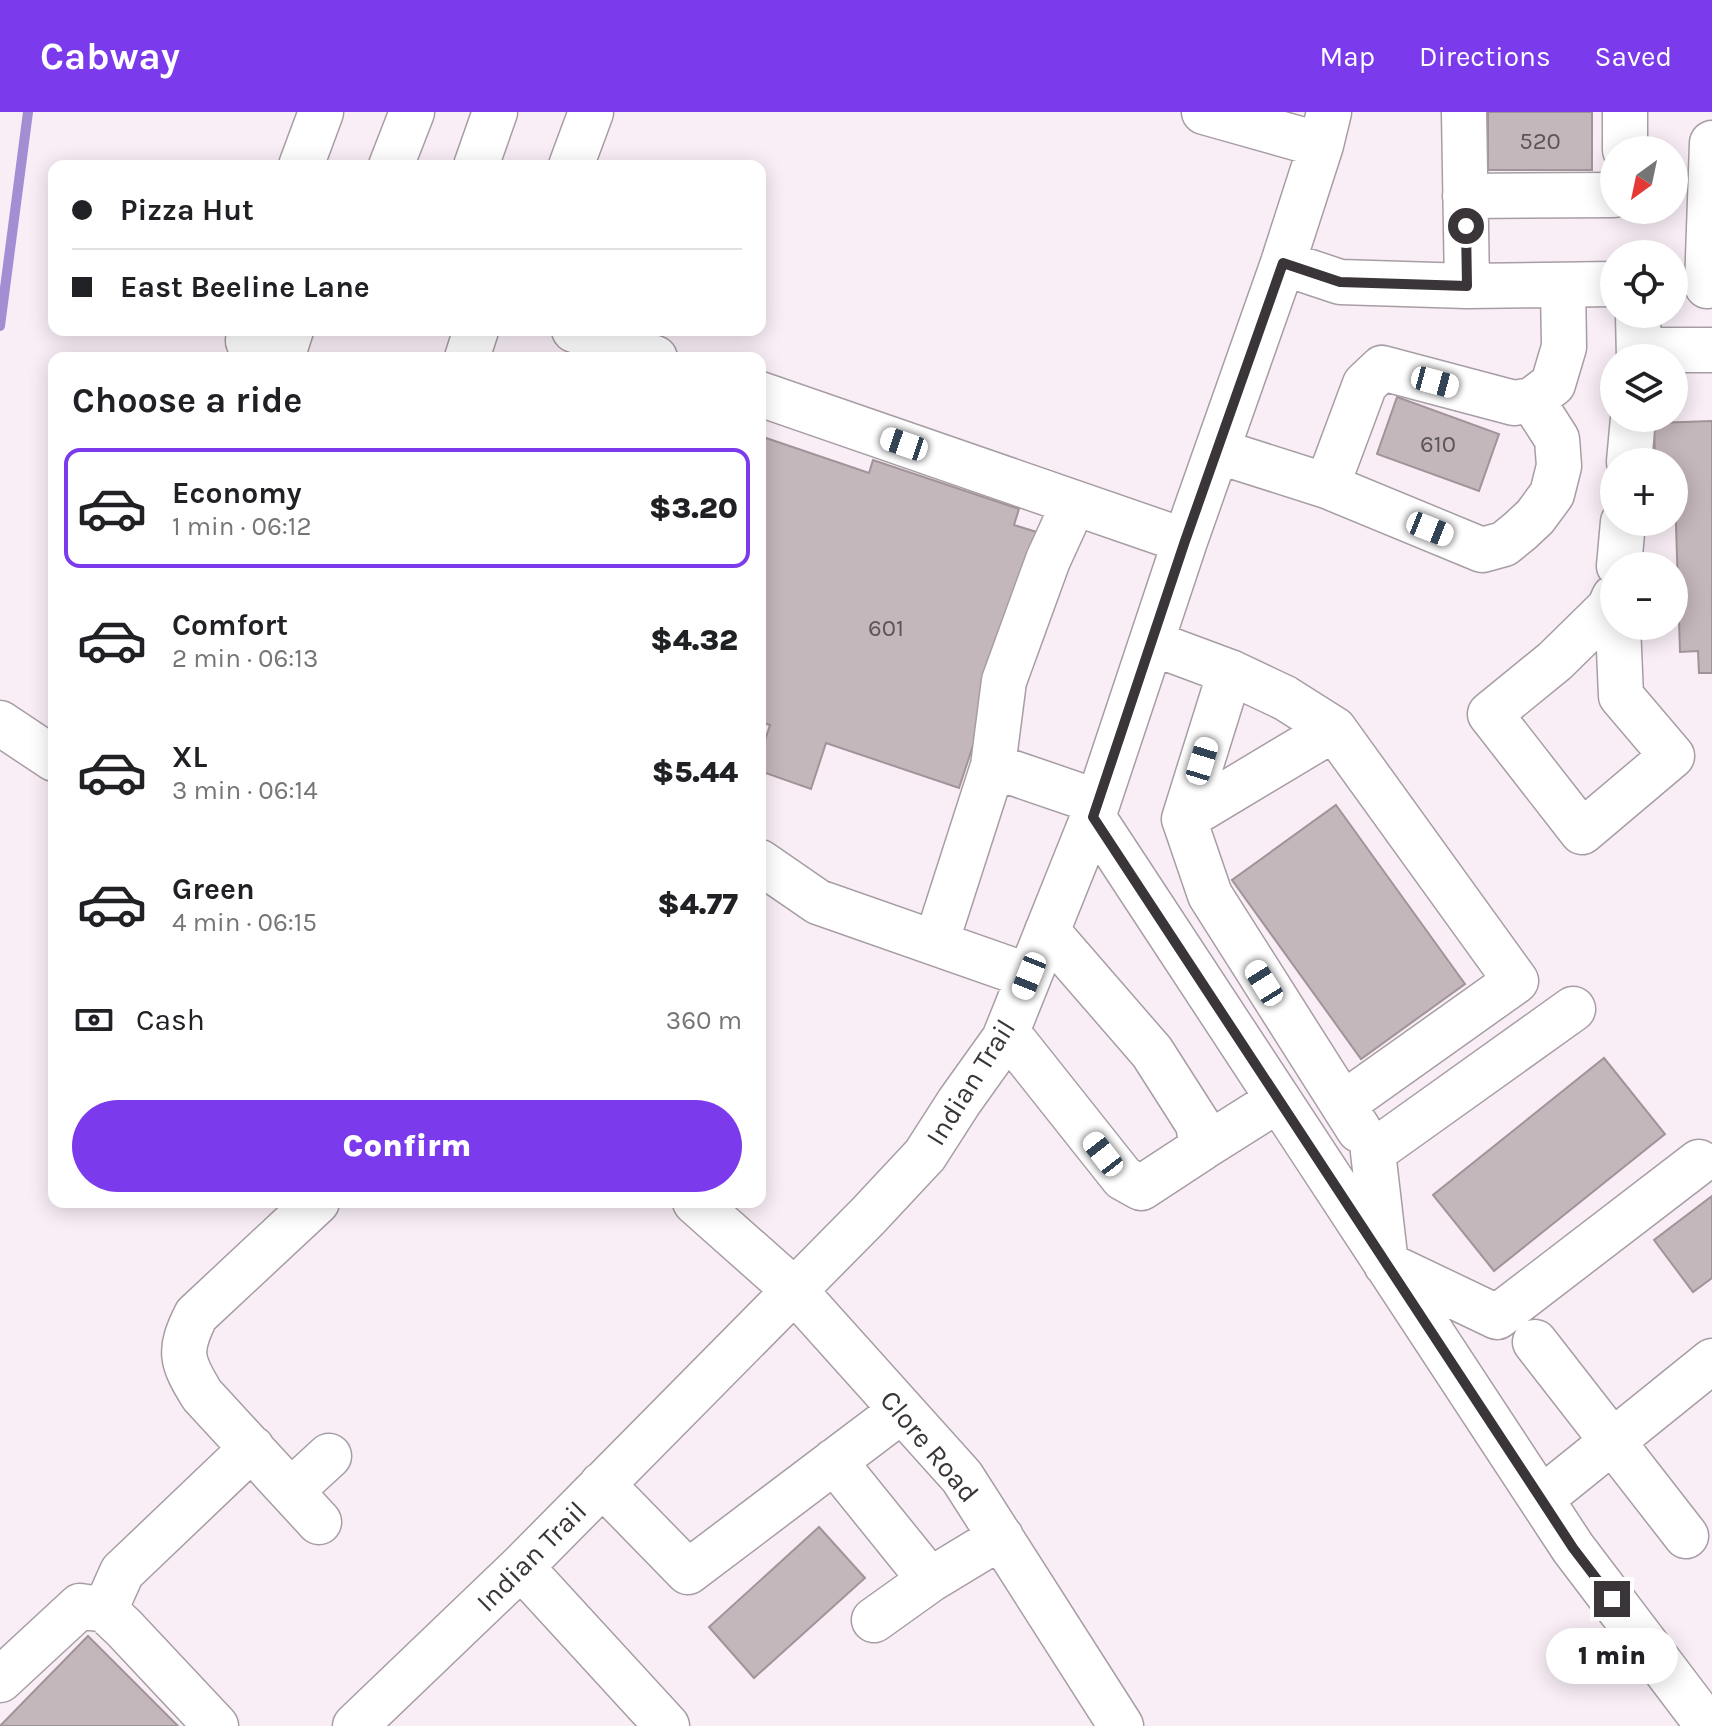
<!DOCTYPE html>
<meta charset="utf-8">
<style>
:root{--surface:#fff;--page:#f2f2f2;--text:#202124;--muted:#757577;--line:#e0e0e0;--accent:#7c3aed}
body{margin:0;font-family:Karla,sans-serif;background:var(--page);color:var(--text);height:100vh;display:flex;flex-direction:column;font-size:30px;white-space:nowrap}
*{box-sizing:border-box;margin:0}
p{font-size:26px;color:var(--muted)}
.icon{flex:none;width:44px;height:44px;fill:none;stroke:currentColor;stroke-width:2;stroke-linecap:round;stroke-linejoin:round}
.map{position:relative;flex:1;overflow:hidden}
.side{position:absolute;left:48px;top:240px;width:718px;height:856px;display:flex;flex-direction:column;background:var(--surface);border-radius:16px;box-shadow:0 4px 20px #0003}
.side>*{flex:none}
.hud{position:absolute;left:48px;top:48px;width:718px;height:176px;border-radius:16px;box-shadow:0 4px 20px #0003;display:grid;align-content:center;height:176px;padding:0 24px;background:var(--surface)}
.needle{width:52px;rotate:213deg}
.buttons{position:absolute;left:1600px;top:24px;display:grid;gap:16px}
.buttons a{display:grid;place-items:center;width:88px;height:88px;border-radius:50%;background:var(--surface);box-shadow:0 4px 20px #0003;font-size:40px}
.end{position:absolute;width:36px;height:36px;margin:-18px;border:10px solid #393538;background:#fff;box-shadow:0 0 0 4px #fff}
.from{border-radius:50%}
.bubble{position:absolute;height:56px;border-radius:28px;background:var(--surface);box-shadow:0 4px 20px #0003;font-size:26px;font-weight:800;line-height:56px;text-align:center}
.car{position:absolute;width:24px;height:48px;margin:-24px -12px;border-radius:10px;box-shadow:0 0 6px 2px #0007;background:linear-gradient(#fff 24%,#345 0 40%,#fff 0 76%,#345 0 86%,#fff 0)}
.hud b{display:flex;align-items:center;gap:28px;height:76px;font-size:30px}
.hud b+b{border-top:2px solid var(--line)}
.hud i{width:20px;height:20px;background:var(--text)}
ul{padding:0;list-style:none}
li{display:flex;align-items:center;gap:24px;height:120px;margin:0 16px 12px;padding:0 8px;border:4px solid transparent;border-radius:16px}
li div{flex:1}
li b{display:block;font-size:30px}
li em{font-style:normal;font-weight:800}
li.selected{border-color:var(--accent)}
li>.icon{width:72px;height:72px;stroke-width:1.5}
h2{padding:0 24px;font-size:36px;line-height:96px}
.pay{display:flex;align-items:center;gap:20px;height:88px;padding:0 24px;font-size:30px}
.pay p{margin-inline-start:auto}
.primary-button{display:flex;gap:16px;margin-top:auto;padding:16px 24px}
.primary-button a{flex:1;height:92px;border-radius:48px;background:var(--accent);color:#fff;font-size:32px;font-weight:800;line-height:92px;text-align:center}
header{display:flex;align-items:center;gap:48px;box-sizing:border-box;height:112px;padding:0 40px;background:var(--accent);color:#fff}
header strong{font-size:38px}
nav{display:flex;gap:44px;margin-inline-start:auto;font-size:28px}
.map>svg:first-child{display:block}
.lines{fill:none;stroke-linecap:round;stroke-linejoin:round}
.stream{stroke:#a38ed3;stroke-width:10}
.building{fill:#c4b7bc;stroke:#a19499;stroke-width:2}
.minor-casing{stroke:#a79da4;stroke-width:47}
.minor{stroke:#fff;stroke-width:44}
.route{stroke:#393538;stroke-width:10}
.labels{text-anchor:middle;stroke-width:8;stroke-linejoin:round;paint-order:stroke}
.number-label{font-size:24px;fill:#5c5659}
.street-label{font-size:28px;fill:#393538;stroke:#fff}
</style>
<header>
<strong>Cabway</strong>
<nav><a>Map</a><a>Directions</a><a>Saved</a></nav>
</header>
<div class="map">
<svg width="1712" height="1614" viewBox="0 0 1712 1614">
<rect width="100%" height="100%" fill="#f9eef6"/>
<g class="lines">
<path class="stream" d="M0,214l28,-214"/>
</g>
<path class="building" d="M1488,0h104v58h-104z
M1397,285l102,37 -20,57 -102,-37z
M1712,309v252h-13l-1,-22 -18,1 -6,-190h-19l-1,-39z
M760,324l109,37 4,-13 146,49 -5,16 29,9 -84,254 -133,-45 -15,46 -51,-18v-16l10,-30 -10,-3z
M1336,693l129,179 -104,75 -129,-179z
M1604,946l61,76 -171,137 -61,-76z
M1712,1084v82l-19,14 -39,-52z
M819,1415l46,51 -111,100 -45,-51z
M88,1524l90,90h-178z"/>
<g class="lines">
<g class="minor-casing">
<path id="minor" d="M1204,0l117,33
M1464,0l3,174
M1625,0v38
M301,54l20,-54
M391,54l21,-54
M476,54l19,-54
M571,54l20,-54
M1465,84l149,-1
M1283,151l57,19 127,4 147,-2
M1707,174l5,-143
M1638,202l1,44
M249,218l-1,11 7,17
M574,218l81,28
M1639,238h73
M282,246l9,-28
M467,246l9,-28
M760,282l425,147
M1217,339l110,35 38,-102 17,-16 132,35 18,-3 21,-16 11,-37 -1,-62
M1629,350l4,-44
M1327,374l155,64 22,-6 16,-13 15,-14 17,-23 7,-28 -2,-27 -25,-39
M1619,454l4,-44
M1614,485l-5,11 -54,53 -65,53 92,118 90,-76 -51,-60 -3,-70
M1152,531l78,29 55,26 49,31 182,252 -173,123
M0,611l54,36
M1334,617l-150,90 26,76 149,235
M993,654l11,-85 44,-121 26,-57
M1093,705l480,731 135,178
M1184,707l46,-147
M760,750l58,40 211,74
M936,831l57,-177 105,36
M1573,897l-200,143 13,112 111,53 202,-155
M1007,920l116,146 18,10 61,-40 -4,-24 -46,-72 -105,-121
M1202,1036l76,-48
M317,1090l-121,113c-18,36 -15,46 6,80l117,127
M695,1090l99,88 168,187 159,249
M1535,1230l151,194
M834,1349l96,119 -56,40
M602,1372l86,88 213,-161
M291,1379l38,-35
M1541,1387l171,-138
M521,1455l146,159
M930,1468l71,-43
M105,1498l17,-38 130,-124
M0,1568l80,-74 25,4 19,18 92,98
M355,1614l166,-159 347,-351 57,-61 34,-53 45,-63 89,-222 92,-276 98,-278 38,-118 8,-33"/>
</g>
<use href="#minor" class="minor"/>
</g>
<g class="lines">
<path class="route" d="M1466,114l1,60 -127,-4 -57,-19 -98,278 -92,276 448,682 32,49 39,51"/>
</g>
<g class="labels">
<g class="number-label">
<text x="1540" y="37">520</text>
<text x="1438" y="340">610</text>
<text x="886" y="524">601</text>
</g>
<g class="street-label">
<text transform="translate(970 970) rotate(-58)" y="10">Indian Trail</text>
<text transform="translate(930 1334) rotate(50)" y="10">Clore Road</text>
<text transform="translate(531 1444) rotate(-45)" y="10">Indian Trail</text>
</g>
</g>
</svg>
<div class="buttons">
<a><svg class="needle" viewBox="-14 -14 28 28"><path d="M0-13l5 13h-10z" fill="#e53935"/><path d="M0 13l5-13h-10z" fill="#757577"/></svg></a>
<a><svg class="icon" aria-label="locate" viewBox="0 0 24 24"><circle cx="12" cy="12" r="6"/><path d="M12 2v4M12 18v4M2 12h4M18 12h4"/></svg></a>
<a><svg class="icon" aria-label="layers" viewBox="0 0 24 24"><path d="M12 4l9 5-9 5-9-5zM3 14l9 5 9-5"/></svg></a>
<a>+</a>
<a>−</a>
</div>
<i class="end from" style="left:1466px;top:114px"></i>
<i class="end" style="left:1612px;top:1487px"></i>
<div class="bubble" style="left:1546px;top:1516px;width:132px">1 min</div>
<i class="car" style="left:1435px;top:270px;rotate:105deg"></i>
<i class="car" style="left:904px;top:332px;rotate:289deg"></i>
<i class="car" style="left:1430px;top:417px;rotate:112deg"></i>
<i class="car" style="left:1202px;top:649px;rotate:17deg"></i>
<i class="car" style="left:1029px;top:864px;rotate:202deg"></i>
<i class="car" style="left:1264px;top:871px;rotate:328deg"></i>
<i class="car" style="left:1103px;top:1042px;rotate:322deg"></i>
<div class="hud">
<b><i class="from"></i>Pizza Hut</b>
<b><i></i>East Beeline Lane</b>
</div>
<section class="side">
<h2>Choose a ride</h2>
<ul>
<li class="selected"><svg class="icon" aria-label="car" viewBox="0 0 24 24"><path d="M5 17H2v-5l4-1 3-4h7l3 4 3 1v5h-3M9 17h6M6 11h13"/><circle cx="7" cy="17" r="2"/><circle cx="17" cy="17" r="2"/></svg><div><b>Economy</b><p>1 min · 06:12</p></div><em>$3.20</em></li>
<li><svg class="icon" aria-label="car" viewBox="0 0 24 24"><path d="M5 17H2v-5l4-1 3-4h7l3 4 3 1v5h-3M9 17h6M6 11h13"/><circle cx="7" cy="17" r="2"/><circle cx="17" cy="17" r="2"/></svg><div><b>Comfort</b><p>2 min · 06:13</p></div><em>$4.32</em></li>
<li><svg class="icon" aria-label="car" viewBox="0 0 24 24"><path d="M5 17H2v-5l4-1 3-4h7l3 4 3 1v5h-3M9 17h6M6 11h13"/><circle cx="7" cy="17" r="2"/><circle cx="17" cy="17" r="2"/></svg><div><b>XL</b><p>3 min · 06:14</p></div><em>$5.44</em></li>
<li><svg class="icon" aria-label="car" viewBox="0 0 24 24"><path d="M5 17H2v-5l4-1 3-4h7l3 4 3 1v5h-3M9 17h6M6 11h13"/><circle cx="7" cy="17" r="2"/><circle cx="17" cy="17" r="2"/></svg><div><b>Green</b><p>4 min · 06:15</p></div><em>$4.77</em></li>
</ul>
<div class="pay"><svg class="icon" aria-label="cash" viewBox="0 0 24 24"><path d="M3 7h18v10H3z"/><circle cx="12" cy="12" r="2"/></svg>Cash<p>360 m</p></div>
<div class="primary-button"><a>Confirm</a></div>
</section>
</div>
